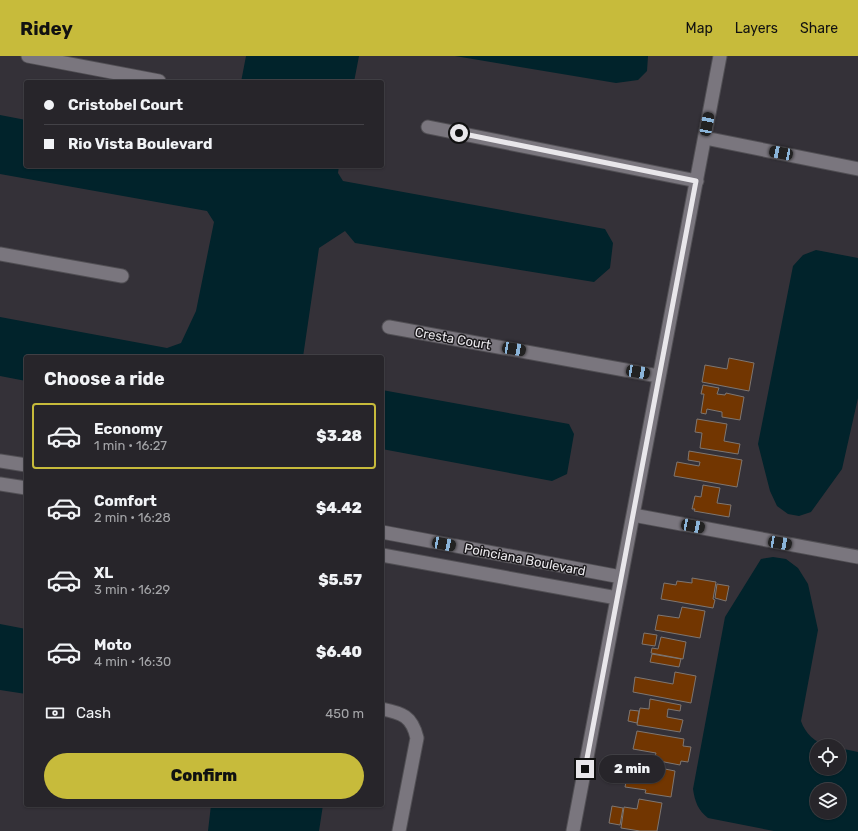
<!DOCTYPE html>
<meta charset="utf-8">
<style>
:root{--surface:#27252a;--page:#333136;--text:#f1f3f6;--muted:#a4a5a8;--line:#434247;--accent:#c7bb3b}
body{margin:0;font-family:Rubik,sans-serif;background:var(--page);color:var(--text);height:100vh;display:flex;flex-direction:column;font-size:15px;white-space:nowrap}
*{box-sizing:border-box;margin:0}
p{font-size:13px;color:var(--muted)}
.icon{flex:none;width:22px;height:22px;fill:none;stroke:currentColor;stroke-width:2;stroke-linecap:round;stroke-linejoin:round}
.map{position:relative;flex:1;overflow:hidden}
.panel{position:absolute;left:24px;top:299px;width:360px;height:452px;display:flex;flex-direction:column;background:var(--surface);border-radius:4px;box-shadow:0 1px 3px #0004,0 0 0 1px var(--line)}
.panel>*{flex:none}
.hud{position:absolute;left:24px;top:24px;width:360px;height:88px;border-radius:4px;box-shadow:0 1px 3px #0004,0 0 0 1px var(--line);display:grid;align-content:center;height:88px;padding:0 20px;background:var(--surface)}
.controls{position:absolute;left:810px;top:683px;display:grid;gap:8px}
.controls a{display:grid;place-items:center;width:36px;height:36px;border-radius:50%;background:var(--surface);box-shadow:0 1px 3px #0004,0 0 0 1px var(--line);font-size:20px}
.end{position:absolute;width:18px;height:18px;margin:-9px;border:5px solid #e9e7eb;background:#111;box-shadow:0 0 0 2px #111}
.from{border-radius:50%}
.bubble{position:absolute;height:28px;border-radius:14px;background:var(--surface);box-shadow:0 1px 3px #0004,0 0 0 1px var(--line);font-size:13px;font-weight:800;line-height:28px;text-align:center}
.car{position:absolute;width:12px;height:24px;margin:-12px -6px;border-radius:5px;box-shadow:0 0 3px 1px #0007;background:linear-gradient(#222 24%,#8ab4d8 0 40%,#222 0 76%,#8ab4d8 0 86%,#222 0)}
.hud b{display:flex;align-items:center;gap:14px;height:38px;font-size:15px}
.hud b+b{border-top:1px solid var(--line)}
.hud i{width:10px;height:10px;background:var(--text)}
ul{padding:0;list-style:none}
li{display:flex;align-items:center;gap:12px;height:66px;margin:0 8px 6px;padding:0 12px;border:2px solid transparent;border-radius:4px}
li div{flex:1}
li b{display:block;font-size:15px}
li em{font-style:normal;font-weight:800}
li.on{border-color:var(--accent)}
li>.icon{width:36px;height:36px;stroke-width:1.5}
h2{padding:0 20px;font-size:18px;line-height:48px}
.pay{display:flex;align-items:center;gap:10px;height:44px;padding:0 20px;font-size:15px}
.pay p{margin-inline-start:auto}
.primary-button{display:flex;gap:8px;margin-top:auto;padding:8px 20px}
.primary-button a{flex:1;height:46px;border-radius:24px;background:var(--accent);color:#111;font-size:16px;font-weight:800;line-height:46px;text-align:center}
header{display:flex;align-items:center;gap:24px;box-sizing:border-box;height:56px;padding:0 20px;background:var(--accent);color:#111}
header strong{font-size:19px}
nav{display:flex;gap:22px;margin-inline-start:auto;font-size:14px}
.map>svg:first-child{display:block}
.water{fill:#01232b;fill-rule:evenodd}
.building{fill:#723601;stroke:#7e7671}
.lines{fill:none;stroke-linecap:round;stroke-linejoin:round}
.minor-casing{stroke:#514f54;stroke-width:15}
.minor{stroke:#7a767e;stroke-width:13}
.route{stroke:#e9e7eb;stroke-width:5}
.labels{text-anchor:middle;stroke-width:3;stroke-linejoin:round;paint-order:stroke}
.street-label{font-size:13px;fill:#e9e7eb;stroke:#1b191c}
</style>
<header>
<strong>Ridey</strong>
<nav><a>Map</a><a>Layers</a><a>Share</a></nav>
</header>
<div class="map">
<svg width="858" height="775" viewBox="0 0 858 775">
<rect width="100%" height="100%" fill="#343138"/>
<path class="water" d="M246,0h113l-5,26h-113z
M455,0h193l-1,15 -9,9 -22,3z
M0,59l26,5v46h313l-1,7 5,8 262,48 8,14 -3,25 -16,14 -239,-39 -10,-12 -26,17 -16,109h-277v24l-26,-5v-59l167,31 14,-5 15,-32 18,-89 -7,-11 -207,-37z
M816,194l42,8v140l-16,71 -31,43 -12,4 -11,-2 -11,-8 -7,-15 -12,-47 35,-178 10,-11z
M382,334l187,34 5,10 -7,40 -15,7 -170,-32z
M773,501l13,2 12,9 10,16 10,46 -17,91c4,12 14,22 28,25h-12v22h22v-20l19,4v79h-84l-66,-13c-10,-8 -13,-16 -15,-29l32,-172 36,-58zM817,734h22v22h-22z
M0,568l26,5v65l-26,-4z
M211,749h112l-4,26h-111z"/>
<path class="building" d="M729,302l25,5 -5,28 -47,-9 3,-17 22,4z
M703,329l16,3 -2,6 8,1 1,-2 18,4 -4,23 -18,-3v-5l-15,-3 -1,5 -5,-1 3,-19h-3z
M697,363l30,5 -3,17 16,3 -2,10 -38,-6 2,-15 -7,-1z
M689,395l53,9 -5,27 -63,-11 3,-14 22,4 1,-4 -12,-2z
M703,429l17,3 -3,15 14,2 -2,12 -35,-6 1,-2h-3l3,-13 6,1z
M692,522l24,4 -3,17 2,1 -2,8 -52,-9 3,-16 12,2 1,-4 15,2z
M717,528l12,2 -3,15 -11,-3z
M682,551l23,4 -5,27 -45,-8 3,-15 21,3z
M644,577l13,2 -2,11 -13,-2z
M661,581l25,5 -3,17 -32,-6 1,-5 6,1z
M652,598l29,5 -2,8 -29,-5z
M675,616l21,4 -5,27 -58,-11 2,-15 38,7z
M650,643l31,6 -1,6 -12,-2 -1,8 16,3 -3,12 -43,-7 3,-17 9,1z
M630,654l9,1 -2,12 -9,-2z
M637,675l47,8 -1,7 8,1 -3,15 -7,-1 -1,4 -26,-5 2,-7 -23,-4z
M621,703l26,5 1,4 6,1 1,-2 20,4 -4,26 -26,-4 1,-3 -21,-3 3,-15 -9,-2z
M639,743l23,4 -5,28h-17l-19,-3 3,-21 13,2z
M612,750l11,2 -3,17 -11,-2z"/>
<g class="lines">
<g class="minor-casing">
<path id="minor" d="M28,0l131,25
M428,71l269,54
M705,82l153,31
M0,198l122,22
M389,271l269,49
M0,405l26,4
M0,428l26,4
M633,459l225,42
M382,476l239,45
M382,499l235,43
M382,653c20,4 30,7 35,29l-18,93
M573,775l147,-775"/>
</g>
<use href="#minor" class="minor"/>
</g>
<g class="lines">
<path class="route" d="M459,77l237,48 -111,588"/>
</g>
<g class="labels">
<g class="street-label">
<text transform="translate(453 282) rotate(10)" y="5">Cresta Court</text>
<text transform="translate(525 503) rotate(11)" y="5">Poinciana Boulevard</text>
</g>
</g>
</svg>
<div class="controls">
<a><svg class="icon" aria-label="locate" viewBox="0 0 24 24"><circle cx="12" cy="12" r="6"/><path d="M12 2v4M12 18v4M2 12h4M18 12h4"/></svg></a>
<a><svg class="icon" aria-label="layers" viewBox="0 0 24 24"><path d="M12 4l9 5-9 5-9-5zM3 14l9 5 9-5"/></svg></a>
</div>
<i class="end from" style="left:459px;top:77px"></i>
<i class="end" style="left:585px;top:713px"></i>
<div class="bubble" style="left:599px;top:699px;width:66px">2 min</div>
<i class="car" style="left:707px;top:68px;rotate:11deg"></i>
<i class="car" style="left:781px;top:97px;rotate:281deg"></i>
<i class="car" style="left:514px;top:293px;rotate:100deg"></i>
<i class="car" style="left:638px;top:316px;rotate:100deg"></i>
<i class="car" style="left:693px;top:470px;rotate:101deg"></i>
<i class="car" style="left:780px;top:487px;rotate:100deg"></i>
<i class="car" style="left:444px;top:488px;rotate:101deg"></i>
<div class="hud">
<b><i class="from"></i>Cristobel Court</b>
<b><i></i>Rio Vista Boulevard</b>
</div>
<section class="panel">
<h2>Choose a ride</h2>
<ul>
<li class="on"><svg class="icon" aria-label="car" viewBox="0 0 24 24"><path d="M5 17H2v-5l4-1 3-4h7l3 4 3 1v5h-3M9 17h6M6 11h13"/><circle cx="7" cy="17" r="2"/><circle cx="17" cy="17" r="2"/></svg><div><b>Economy</b><p>1 min · 16:27</p></div><em>$3.28</em></li>
<li><svg class="icon" aria-label="car" viewBox="0 0 24 24"><path d="M5 17H2v-5l4-1 3-4h7l3 4 3 1v5h-3M9 17h6M6 11h13"/><circle cx="7" cy="17" r="2"/><circle cx="17" cy="17" r="2"/></svg><div><b>Comfort</b><p>2 min · 16:28</p></div><em>$4.42</em></li>
<li><svg class="icon" aria-label="car" viewBox="0 0 24 24"><path d="M5 17H2v-5l4-1 3-4h7l3 4 3 1v5h-3M9 17h6M6 11h13"/><circle cx="7" cy="17" r="2"/><circle cx="17" cy="17" r="2"/></svg><div><b>XL</b><p>3 min · 16:29</p></div><em>$5.57</em></li>
<li><svg class="icon" aria-label="car" viewBox="0 0 24 24"><path d="M5 17H2v-5l4-1 3-4h7l3 4 3 1v5h-3M9 17h6M6 11h13"/><circle cx="7" cy="17" r="2"/><circle cx="17" cy="17" r="2"/></svg><div><b>Moto</b><p>4 min · 16:30</p></div><em>$6.40</em></li>
</ul>
<div class="pay"><svg class="icon" aria-label="cash" viewBox="0 0 24 24"><path d="M3 7h18v10H3z"/><circle cx="12" cy="12" r="2"/></svg>Cash<p>450 m</p></div>
<div class="primary-button"><a>Confirm</a></div>
</section>
</div>
